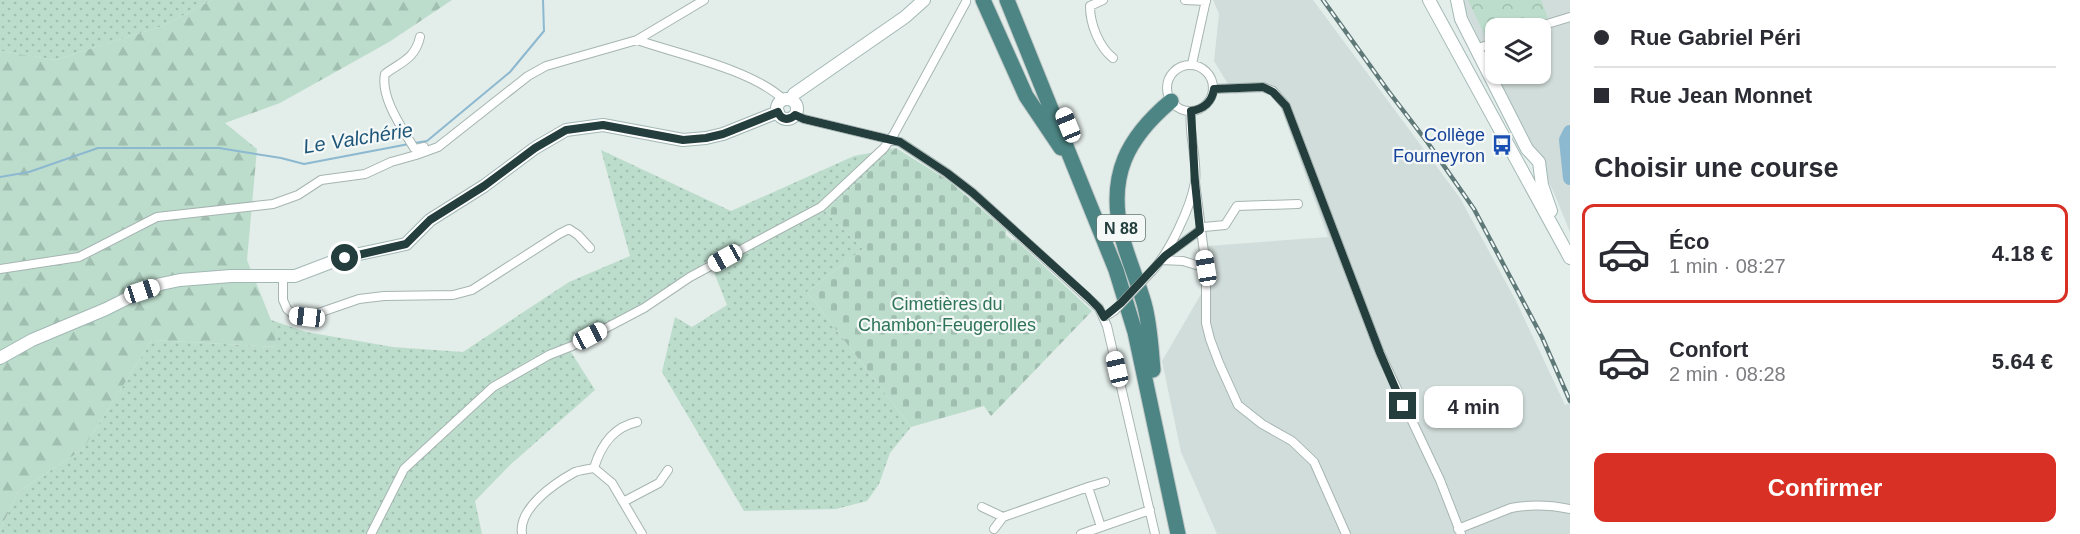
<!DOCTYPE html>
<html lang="fr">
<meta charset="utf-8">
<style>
:root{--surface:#fff;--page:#f2f2f3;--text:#2b2b33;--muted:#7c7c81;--line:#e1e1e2;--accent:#d93025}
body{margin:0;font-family:Arial,sans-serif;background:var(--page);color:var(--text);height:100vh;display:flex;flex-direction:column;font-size:22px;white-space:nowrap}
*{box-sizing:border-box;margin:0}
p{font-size:20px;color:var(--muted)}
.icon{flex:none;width:33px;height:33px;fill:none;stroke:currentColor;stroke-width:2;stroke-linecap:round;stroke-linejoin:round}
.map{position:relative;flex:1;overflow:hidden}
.sheet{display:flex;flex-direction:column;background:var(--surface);width:510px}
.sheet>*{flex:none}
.top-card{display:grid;align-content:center;height:132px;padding:0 24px;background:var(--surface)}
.fabs{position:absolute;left:1485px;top:18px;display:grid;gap:12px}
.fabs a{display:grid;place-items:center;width:66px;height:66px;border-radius:12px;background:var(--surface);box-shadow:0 2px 4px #0004;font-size:30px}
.end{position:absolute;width:27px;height:27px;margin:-14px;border:8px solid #233e3c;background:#fff;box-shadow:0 0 0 3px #fff}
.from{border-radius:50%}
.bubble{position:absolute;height:42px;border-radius:12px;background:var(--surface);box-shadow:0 2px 4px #0004;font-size:20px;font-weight:700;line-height:42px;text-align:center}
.car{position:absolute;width:18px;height:36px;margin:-18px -9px;border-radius:8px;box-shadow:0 0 4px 2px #0007;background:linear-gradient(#fff 24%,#345 0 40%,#fff 0 76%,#345 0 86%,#fff 0)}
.top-card b{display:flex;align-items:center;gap:21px;height:57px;font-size:22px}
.top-card b+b{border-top:2px solid var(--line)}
.top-card i{width:15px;height:15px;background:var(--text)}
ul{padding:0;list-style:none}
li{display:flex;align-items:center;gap:18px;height:99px;margin:0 12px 9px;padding:0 12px;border:3px solid transparent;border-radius:12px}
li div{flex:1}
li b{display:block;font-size:22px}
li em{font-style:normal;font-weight:700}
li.active{border-color:var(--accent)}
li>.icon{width:54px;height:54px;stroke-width:1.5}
h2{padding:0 24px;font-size:27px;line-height:72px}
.button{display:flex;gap:12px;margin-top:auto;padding:12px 24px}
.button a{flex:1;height:69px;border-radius:12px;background:var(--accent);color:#fff;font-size:24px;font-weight:700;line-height:69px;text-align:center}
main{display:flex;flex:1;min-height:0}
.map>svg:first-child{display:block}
.built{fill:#d1ddda}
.grass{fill:url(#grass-dots)}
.forest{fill:url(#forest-firs)}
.cemetery{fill:url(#cemetery-stones)}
.park{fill:url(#park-crowns)}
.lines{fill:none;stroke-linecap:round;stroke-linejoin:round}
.stream{stroke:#8cb8d0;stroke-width:2}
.river{stroke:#8cb8d0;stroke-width:14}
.minor-casing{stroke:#a6b5b2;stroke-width:10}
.secondary-casing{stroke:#a2b8b5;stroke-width:14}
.trunk-casing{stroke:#c1c9c8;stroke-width:17}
.minor{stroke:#fff;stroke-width:8}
.secondary{stroke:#fff;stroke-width:12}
.trunk{stroke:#4c8584;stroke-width:15}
.rail-casing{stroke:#5e7978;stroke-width:4.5}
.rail{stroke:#f4f9f8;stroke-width:2;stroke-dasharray:7;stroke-linecap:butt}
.minor-bridge-casing{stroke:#a6b5b2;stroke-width:10;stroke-linecap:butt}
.minor-bridge{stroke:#fff;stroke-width:8}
.route{stroke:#233e3c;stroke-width:8}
.labels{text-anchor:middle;stroke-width:4.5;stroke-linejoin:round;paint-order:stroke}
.shield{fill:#f4f9f8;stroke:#627674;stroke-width:1.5}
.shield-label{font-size:16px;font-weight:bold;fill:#233e3c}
.transit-label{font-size:18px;fill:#164399;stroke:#f4f9f8;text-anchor:end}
.park-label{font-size:18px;fill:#2e7458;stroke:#f4f9f8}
.water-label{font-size:20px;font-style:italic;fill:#1e5679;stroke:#f4f9f8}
</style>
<main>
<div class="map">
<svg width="1570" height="534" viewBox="0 0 1570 534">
<defs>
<pattern id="grass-dots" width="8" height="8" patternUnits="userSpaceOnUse" patternTransform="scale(1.5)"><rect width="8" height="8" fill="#bcddcc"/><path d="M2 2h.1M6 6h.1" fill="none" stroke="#a1bfb0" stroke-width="1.8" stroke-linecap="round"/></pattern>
<pattern id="forest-firs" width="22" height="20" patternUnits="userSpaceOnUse" patternTransform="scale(1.5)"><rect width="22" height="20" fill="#bcddcc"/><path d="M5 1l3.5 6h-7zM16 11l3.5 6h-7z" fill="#a1bfb0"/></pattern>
<pattern id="cemetery-stones" width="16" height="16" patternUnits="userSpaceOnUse" patternTransform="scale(1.5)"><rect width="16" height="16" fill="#bcddcc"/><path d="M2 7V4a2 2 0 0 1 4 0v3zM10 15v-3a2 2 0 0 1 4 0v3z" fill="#a1bfb0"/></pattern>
<pattern id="park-crowns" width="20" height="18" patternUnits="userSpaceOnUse" patternTransform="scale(1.5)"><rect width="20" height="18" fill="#bcddcc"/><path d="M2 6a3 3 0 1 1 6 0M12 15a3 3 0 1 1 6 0" fill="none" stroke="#a1bfb0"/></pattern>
</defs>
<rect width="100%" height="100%" fill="#e3edea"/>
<path class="built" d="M1213,0h100l147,198 56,103 49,104 5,-2v131h-353l-36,-82 -19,-91 49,-84 -3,-31 120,-9 -50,-137 -13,-8 -31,2 -20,-33 5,-47z
M1463,0h107v232l-16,-39 -58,-119h44v-46h-44l-1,44 -30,-62z"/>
<path class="grass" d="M0,0h212l-49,26 -108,34 -55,-9z
M896,148l-71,63 38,38 -56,43 104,135 -21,26 -11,31 -12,17 -31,8 -92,2 -82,-139 13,-55 17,10 35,-22 -18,-45 -58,41 -82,48 26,41 -85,75 -35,36 7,33h-482v-4l18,-38 65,-43 69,-109 124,7 -5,-27 35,12 87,15 70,5 106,-70 61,-26 -29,-106 130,61 123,-55z"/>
<path class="forest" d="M212,0h240l-63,42 -109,61 -55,20 32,26 -10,111 24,60 6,27 -125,-7 -69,109 -65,43 -18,38v-479l55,9 108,-34z"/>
<path class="cemetery" d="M896,148l53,33 57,49v5l7,6 2,-2 77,72 -101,105 -7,-10 -73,21 -104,-135 56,-43 -38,-38z"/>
<path class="park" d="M1468,0h73l7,18 -34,10h-18l-1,7 -9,3z"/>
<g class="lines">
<path class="stream" d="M415,143l12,-2 83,-69 34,-41 -1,-31
M0,177l29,-5 69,-24h121l62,10 23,6 105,-20"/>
<path class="river" d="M1570,132l-4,8 4,38"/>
<g class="minor-casing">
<path id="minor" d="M1103,0l-13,6c0,18 9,41 23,52
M1185,0l21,1
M1534,28l36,-11
M420,37c-5,22 -19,25 -35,37 -5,23 17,54 29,74l2,1 8,-2
M637,40c41,14 116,30 147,60
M1476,49l20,-7
M1192,64l14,-64
M1167 88a23 23 0 1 1 46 0a23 23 0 1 1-46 0Z
M1214,89l49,-2 10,4 13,15 94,247 60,127 21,54
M795,115l9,4 96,23 47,31 26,20 126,115 8,18 48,208
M1195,182l11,86v55l4,16 9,24 19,42 24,19 30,17 22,21 32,72
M1166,255l38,-28 21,-2 12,-19 61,-2
M1162,260l21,1 23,7
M0,269l79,-12 78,-40 116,-13 25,-9 23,-15 44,-6 26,-12 25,-7 22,-8 90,-71 18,-10 91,-26 67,-40
M1152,271c17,-18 39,-64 43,-89 3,-23 -7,-48 -4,-71
M283,277v23l4,9 8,7 12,1 52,-18 25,-3 69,-1 19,-5 87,-56 10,-5 9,6 12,13
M637,422c-24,5 -36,23 -43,46l18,15 30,51
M1088,487l17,-5
M623,502l36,-19 9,-13
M982,507l21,10 85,-30 13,40
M994,529l9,-12
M1458,529l53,-21c20,-4 39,-3 59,1
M371,534l33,-65 89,-82 56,-32 23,-9 72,-38 46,-31 131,-70 63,-59 10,-14 72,-132
M522,534c-4,-26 33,-51 53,-62 6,-2 13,-3 19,-4
M1081,534l69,-24"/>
</g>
<g class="secondary-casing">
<path id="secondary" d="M1429,0l141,258
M1457,0l4,19 66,130 12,13 3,23 9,26
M777 109a10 10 0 1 1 20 0a10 10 0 1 1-20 0Z
M791,100l3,-6 111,-77 19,-17
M0,358l32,-18 74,-31 36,-18 19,-7 19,-4 51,-4h64l50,-19 61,-13 24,-24 54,-34 51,-38 31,-18 37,-5 80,15 23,-2 17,-4 55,-22"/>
</g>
<g class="trunk-casing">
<path id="trunk" d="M983,0l43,96 35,52
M1007,0l109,270 19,62 43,202
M1153,370c-2,-22 -3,-46 -9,-67 -7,-24 -17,-46 -23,-70 -13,-58 6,-95 50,-132"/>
</g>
<use href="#minor" class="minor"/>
<use href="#secondary" class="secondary"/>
<use href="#trunk" class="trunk"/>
<g class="rail-casing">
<path id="rail" d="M1323,0l66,92 39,51 46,66 68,128 28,64"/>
</g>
<use href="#rail" class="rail"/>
<g class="minor-bridge-casing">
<path id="minor-bridge" d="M1104,317l10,-6 38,-40"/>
</g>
<use href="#minor-bridge" class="minor-bridge"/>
</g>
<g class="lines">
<path class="route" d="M345,258l61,-14 24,-24 54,-34 51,-38 31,-18 37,-5 80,15 23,-2 17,-4 55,-22c3,8 11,9 17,3l9,4 96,23 47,31 26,20 115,104 11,11 5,9 17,-14 44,-47 35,-26 -5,-48 -4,-71c13,-2 21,-9 23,-22l49,-2 10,5 13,14 94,247 23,53"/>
</g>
<defs>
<g id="bus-bare" transform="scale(1.62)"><path d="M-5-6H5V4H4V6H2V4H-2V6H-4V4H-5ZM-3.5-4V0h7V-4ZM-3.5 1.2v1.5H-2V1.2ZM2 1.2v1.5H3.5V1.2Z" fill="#1a4fb4" stroke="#f4f9f8" stroke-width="2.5" paint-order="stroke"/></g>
</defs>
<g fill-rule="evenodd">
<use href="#bus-bare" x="1502" y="145"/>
</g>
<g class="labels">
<rect class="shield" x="1097" y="215" width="48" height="26" rx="4.5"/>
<g class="shield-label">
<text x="1121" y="234">N 88</text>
</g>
<g class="transit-label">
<text x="1485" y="141">Collège<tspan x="1485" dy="21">Fourneyron</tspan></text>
</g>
<g class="park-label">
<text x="947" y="310">Cimetières du<tspan x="947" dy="21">Chambon-Feugerolles</tspan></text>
</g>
<g class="water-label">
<text transform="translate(358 138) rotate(-9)" y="7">Le Valchérie</text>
</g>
</g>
</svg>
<div class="fabs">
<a><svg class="icon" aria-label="layers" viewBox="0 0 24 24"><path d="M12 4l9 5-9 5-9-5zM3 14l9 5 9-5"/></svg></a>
</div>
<i class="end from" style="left:345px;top:258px"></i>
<i class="end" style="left:1403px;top:406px"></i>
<div class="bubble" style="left:1424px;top:386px;width:99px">4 min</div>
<i class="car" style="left:1068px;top:125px;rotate:338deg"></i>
<i class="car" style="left:725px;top:258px;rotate:241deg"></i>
<i class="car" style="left:1206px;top:268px;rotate:351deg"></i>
<i class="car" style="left:142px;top:291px;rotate:72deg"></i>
<i class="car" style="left:307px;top:317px;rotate:277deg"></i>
<i class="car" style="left:590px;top:336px;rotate:62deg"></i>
<i class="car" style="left:1117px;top:369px;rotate:347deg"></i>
</div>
<section class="sheet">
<div class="top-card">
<b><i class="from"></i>Rue Gabriel Péri</b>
<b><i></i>Rue Jean Monnet</b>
</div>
<h2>Choisir une course</h2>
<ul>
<li class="active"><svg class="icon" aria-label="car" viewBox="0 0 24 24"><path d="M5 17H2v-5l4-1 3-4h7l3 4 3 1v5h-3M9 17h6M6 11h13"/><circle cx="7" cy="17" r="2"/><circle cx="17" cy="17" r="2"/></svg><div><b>Éco</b><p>1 min · 08:27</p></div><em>4.18 €</em></li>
<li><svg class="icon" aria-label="car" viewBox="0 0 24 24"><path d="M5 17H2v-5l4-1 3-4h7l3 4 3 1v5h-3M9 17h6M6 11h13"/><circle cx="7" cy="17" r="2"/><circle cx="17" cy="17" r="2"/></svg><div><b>Confort</b><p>2 min · 08:28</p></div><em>5.64 €</em></li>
</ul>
<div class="button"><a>Confirmer</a></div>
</section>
</main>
